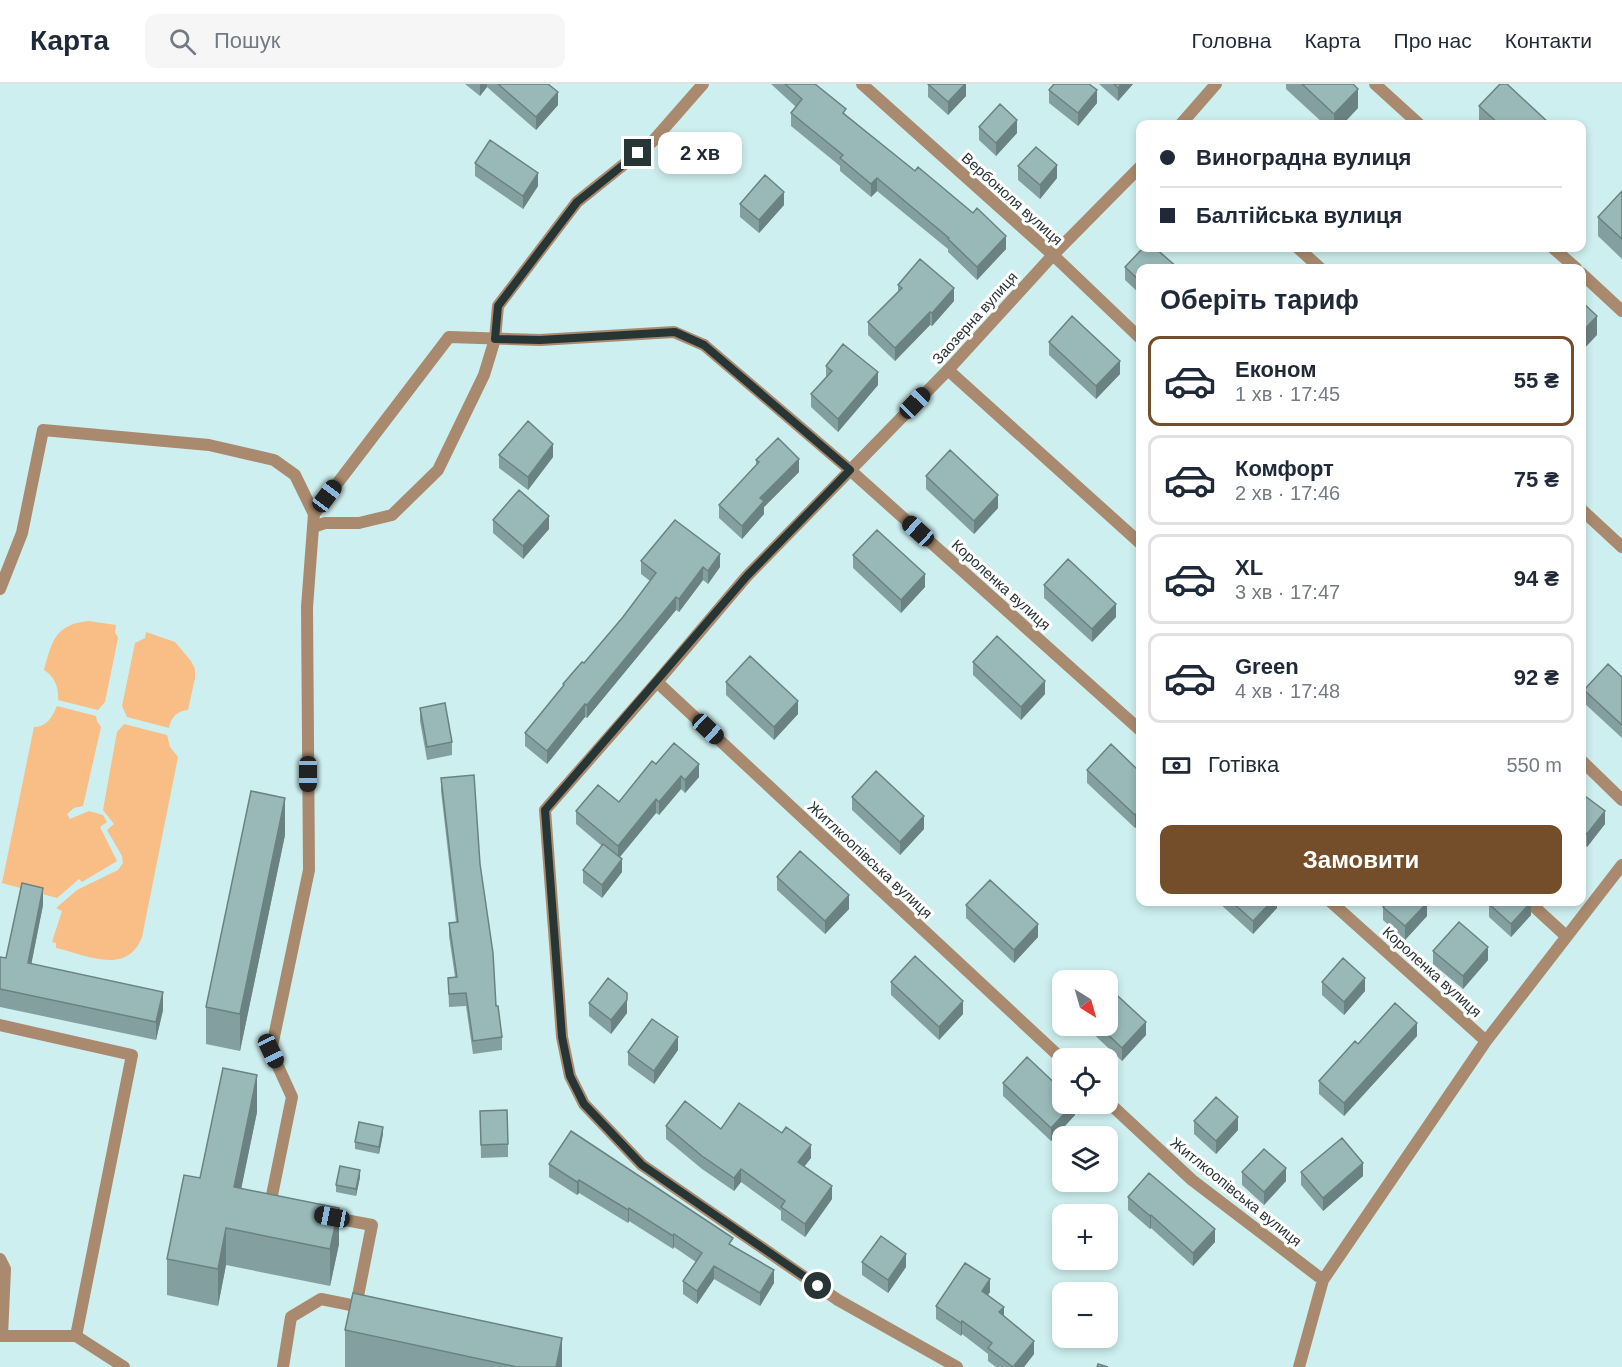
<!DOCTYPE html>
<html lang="uk">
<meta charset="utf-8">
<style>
:root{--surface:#fff;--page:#f6f6f7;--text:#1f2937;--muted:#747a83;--line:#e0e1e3;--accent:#744e2a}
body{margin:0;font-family:Helvetica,sans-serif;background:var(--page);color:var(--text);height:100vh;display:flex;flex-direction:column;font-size:22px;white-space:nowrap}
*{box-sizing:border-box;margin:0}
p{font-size:20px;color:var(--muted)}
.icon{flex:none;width:33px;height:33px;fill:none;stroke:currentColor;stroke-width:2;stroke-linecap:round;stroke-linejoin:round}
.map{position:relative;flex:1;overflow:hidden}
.drawer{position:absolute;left:1136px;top:180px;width:450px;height:642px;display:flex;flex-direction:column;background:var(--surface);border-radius:12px;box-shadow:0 3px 9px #0003}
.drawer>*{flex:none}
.top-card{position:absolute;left:1136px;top:36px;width:450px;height:132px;border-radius:12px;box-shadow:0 3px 9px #0003;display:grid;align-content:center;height:132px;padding:0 24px;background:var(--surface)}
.needle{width:39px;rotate:143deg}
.fabs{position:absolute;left:1052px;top:886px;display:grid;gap:12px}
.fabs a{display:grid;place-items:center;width:66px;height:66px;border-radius:12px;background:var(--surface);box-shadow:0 3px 9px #0003;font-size:30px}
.end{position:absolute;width:27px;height:27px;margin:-14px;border:8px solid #283535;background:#fff;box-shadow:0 0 0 3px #fff}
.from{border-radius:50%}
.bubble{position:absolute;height:42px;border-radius:12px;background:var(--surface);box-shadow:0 3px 9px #0003;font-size:20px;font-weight:800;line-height:42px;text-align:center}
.car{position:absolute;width:18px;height:36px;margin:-18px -9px;border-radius:8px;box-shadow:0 0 4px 2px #0007;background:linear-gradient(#222 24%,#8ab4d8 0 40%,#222 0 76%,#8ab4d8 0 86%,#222 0)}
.top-card b{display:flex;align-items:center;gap:21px;height:57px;font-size:22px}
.top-card b+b{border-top:2px solid var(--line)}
.top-card i{width:15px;height:15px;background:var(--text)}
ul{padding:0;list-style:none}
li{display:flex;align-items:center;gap:18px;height:90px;margin:0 12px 9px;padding:0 12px;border:3px solid var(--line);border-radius:12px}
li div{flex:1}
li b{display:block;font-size:22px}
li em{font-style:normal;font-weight:800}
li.selected{border-color:var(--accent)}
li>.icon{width:54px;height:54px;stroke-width:1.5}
h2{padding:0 24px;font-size:27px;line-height:72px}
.pay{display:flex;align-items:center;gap:15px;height:66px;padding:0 24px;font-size:22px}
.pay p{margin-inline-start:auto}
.primary-button{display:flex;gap:12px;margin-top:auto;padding:12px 24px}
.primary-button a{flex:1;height:69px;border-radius:12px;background:var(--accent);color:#fff;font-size:24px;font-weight:800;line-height:69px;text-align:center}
header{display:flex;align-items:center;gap:36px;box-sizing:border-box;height:84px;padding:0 30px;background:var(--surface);border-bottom:2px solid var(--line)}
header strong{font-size:28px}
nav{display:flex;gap:33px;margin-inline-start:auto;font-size:21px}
.search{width:420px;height:54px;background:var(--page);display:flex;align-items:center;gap:15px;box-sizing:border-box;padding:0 21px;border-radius:12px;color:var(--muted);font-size:22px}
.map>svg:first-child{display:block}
.green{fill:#f9bd86}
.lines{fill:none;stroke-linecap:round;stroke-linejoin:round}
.lane{stroke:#a98a6e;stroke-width:12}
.street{stroke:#a98a6e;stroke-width:12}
.wall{fill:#849f9f}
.shaded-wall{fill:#6b8282}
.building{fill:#99b9b9;stroke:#6b8282;stroke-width:1.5}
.route{stroke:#283535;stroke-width:8}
.labels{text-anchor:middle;stroke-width:6;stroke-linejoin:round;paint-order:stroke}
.street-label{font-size:15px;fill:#283535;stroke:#fff}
</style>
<header>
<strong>Карта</strong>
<div class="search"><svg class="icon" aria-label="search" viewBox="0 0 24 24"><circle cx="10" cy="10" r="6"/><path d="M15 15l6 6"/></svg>Пошук</div>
<nav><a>Головна</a><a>Карта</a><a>Про нас</a><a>Контакти</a></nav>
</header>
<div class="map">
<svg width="1622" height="1283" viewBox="0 0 1622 1283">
<rect width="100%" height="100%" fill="#ceefef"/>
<path class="green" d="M88,537l28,4 -1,7 3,6 -13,64 -7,8 -40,-10c1,-12 -3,-23 -14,-30 8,-28 10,-45 44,-49z
M146,548l29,10 16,19 4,8v9l-7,32c-11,1 -17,7 -19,18l-42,-11 -5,-11 13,-63 10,-5z
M57,622l39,10 1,5 4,6 -18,79 -9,2 -7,6 3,5 19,-8 14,4 4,7 -7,5 17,34 -35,21 -3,-3 -22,19 -55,-15 32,-156c13,0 18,-10 23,-21z
M124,640l43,11 3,12 8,10 -36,180c-15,39 -55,18 -86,11v-5l-4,-1 10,-31 -6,-3 21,-18 41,-20 5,-7 -1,-7 -15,-26 7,-6 -11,-14 14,-78z"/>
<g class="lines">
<path class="lane" d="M1298,164l22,20
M948,286l192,173
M1581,425l41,38
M0,505l22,-56 21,-103 166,15 65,15 21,15 19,39
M1529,818l37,34
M0,941l132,30 -56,281
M275,1122l-5,-1 22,-108 -21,-46 38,-181 -2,-263 7,-93 135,-177 91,3 134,-8 30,13
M0,1175l5,10 -3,67
M283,1283l8,-50 30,-18 35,7 16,-81 -48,-9"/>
<path class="street" d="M862,0l191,171 87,83
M1375,0l44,40
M1181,40l35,-40
M1553,164l23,20
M1581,189l41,38
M704,261l146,125 290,260
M313,443l12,-4h34l33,-8 46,-45 46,-95 11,-36 3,-33 79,-104 76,-61 50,-57
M657,598l405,377
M1581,676l41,40
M1331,818l155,139
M1107,1017l85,79 131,100
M0,1252h76l48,31
M957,1283l-119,-67 -196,-135 -58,-61 -14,-28 -8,-39 -17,-227 112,-128 90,-106 201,-206 105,-115 87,-88
M1299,1283l24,-87 163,-239 136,-176"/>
</g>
<path class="wall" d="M465,0h83l10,21 -22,25 -49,-43 -7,9z
M771,0h44l31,31 160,134 -29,31 -29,-28v-3l-71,-58 -6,6 -31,-26v-5l-49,-40v-13l5,-6z
M928,0h38v12l-18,19 -20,-18z
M1099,0h34l-15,17z
M1286,0h67l5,24 -15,16h-19l-38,-35z
M1049,6l48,13 -19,23 -29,-23z
M1479,22l71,18h-71z
M979,43l38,6 -21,23 -17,-16z
M475,79l63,23 -15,23 -48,-33z
M1018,82l39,12 -17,21 -22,-19z
M1622,107v68l-24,-23v-19z
M740,120l44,1 -25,28 -19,-16z
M1125,183l15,1v26l-15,-14z
M898,201l56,16 -22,25 -2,-1 -35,36 -27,-26v-13l30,-30z
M1049,258l71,32 -24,25 -47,-44z
M826,282l52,19 -40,47 -27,-25v-13l15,-16z
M499,371l54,2 -25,33 -29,-22z
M756,376l43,12 -35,35v7l-22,25 -23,-21v-13l37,-40z
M926,392l72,32 -24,26 -48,-45z
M493,436l56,9 -26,30 -30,-26z
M853,471l72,32 -24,26 -48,-45z
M641,477l79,6 -12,17 -5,-4 -24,32 -3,-2 -89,108 -2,-1 -38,47 -22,-18v-13l38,-46v-3l21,-21 39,-46 27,-36 -9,-7z
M1044,501l72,32 -24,25 -48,-44z
M973,578l72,32 -24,26 -48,-45z
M1622,593v61l-38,-35v-13z
M726,598l72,32 -24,26 -48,-45z
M420,624l32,34v13l-25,5 -7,-39z
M656,680l43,13 -14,16 -4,-4 -22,26 -3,-2 -36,44 2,15 -20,26 -19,-15v-13l19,-24 -26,-22v-13l43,-9z
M1087,686l53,2v50l-5,6 -48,-45z
M441,694l39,86 16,142 6,31v13l-29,4 -7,-48 -17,1 -1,-29 7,-1 -6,-41v-13l7,-1 -15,-131z
M852,713l72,32 -24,26 -48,-45z
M1581,717l24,23 -18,23 -6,-5z
M285,751l-45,216 -34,-7v-37z
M777,793l72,32 -24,25 -48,-44z
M1218,818h59v6l-24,26z
M1489,820l42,11 -20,22 -22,-20z
M43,821l-12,59 132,46 -7,30 -156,-33v-50l6,1z
M966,821l72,32 -24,26 -48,-45z
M1383,823l44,9 -22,24 -22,-20z
M1433,867l55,9 -25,29 -30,-25z
M891,898l72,32 -24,26 -48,-45z
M1322,898l43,9 -21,24 -22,-20z
M589,919l38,10 -16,21 -22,-18z
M1085,942h22l39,9 -24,26z
M1417,952l-73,80 -25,-22v-13l39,-37z
M678,966l-24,34 -26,-19v-13z
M1003,999l72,21v11l-24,26 -48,-45z
M480,1027l28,33v13l-27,1z
M257,1028l-16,76 98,56 -9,42 -104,-21 -8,41 -51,-11v-36l33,-81z
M1194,1037l44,9 -22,24 -22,-20z
M666,1042l55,3 90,29 -7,8 28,33 -27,38 -24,-17v-9l-40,-29 -7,9 -32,-22 -36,-30z
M383,1050l-4,20 -24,-5v-7z
M549,1080l184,82 41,37 -14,23 -46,-27 -17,25 -14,-10v-13l13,-19 -22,-15 -1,2 -44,-28 -1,2 -49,-30 -2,2 -28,-18z
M1242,1088l44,9 -22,24 -22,-20z
M1301,1088l62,4 -40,35 -22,-26z
M360,1093l-4,19 -20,-4v-7z
M1128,1113l87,45 -22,24 -42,-38 -1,1 -22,-19z
M862,1178l44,5 -18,26 -26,-18z
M990,1208l-2,3 46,59 -10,13h-28l-8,-6v-7l-26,-20 -1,2 -25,-17v-13z
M345,1246l217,37h-217z"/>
<path class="shaded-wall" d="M480,0h7v3l-7,9z
M965,0h1v12l-18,19v-13z
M1121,0h12l-15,17v-13z
M1358,5v19l-15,16h-9v-10z
M1097,6v13l-19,23v-13z
M558,8v13l-22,25v-13z
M1017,36v13l-21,23v-13z
M1057,81v13l-17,21v-14z
M538,89v13l-15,23v-13z
M877,94v13l-6,6v-13z
M784,108v13l-25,28v-13z
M1006,152v13l-29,31v-13z
M954,204v13l-22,25v-13z
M930,228v13l-35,36v-13z
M1597,232v19l-16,17v-19z
M1120,277v13l-24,25v-13z
M878,288v13l-40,47v-13z
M553,360v13l-25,33v-13z
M799,375v13l-35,35v7l-22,25v-13l18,-28z
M998,411v13l-24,26v-13z
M549,432v13l-26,30v-13z
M720,470v13l-12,17v-13z
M703,483v13l-24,32v-13z
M925,490v13l-24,26v-13z
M676,513v13l-89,108v-13z
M1116,520v13l-24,25v-13z
M1045,597v13l-24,26v-13z
M798,617v13l-24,26v-13z
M585,620v13l-38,47v-13z
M699,680v13l-14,16v-13z
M681,692v13l-22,26v-13z
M285,714v37l-45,216v-37z
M656,715v14l-38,46v-13z
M1140,725v13l-5,6v-13z
M1605,727v13l-18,23v-13z
M924,732v13l-24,26v-13z
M622,775v13l-20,26v-13z
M43,804v17l-15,76v-18z
M849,811v14l-24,25v-13z
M1271,818h6v6l-24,26v-13z
M1531,818v13l-20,22v-13z
M1427,819v13l-22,24v-14z
M1038,840v13l-24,26v-13z
M1488,863v13l-25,29v-13z
M1365,894v13l-21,24v-13z
M163,908v18l-7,30v-18z
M627,916v13l-16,21v-14z
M963,917v13l-24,26v-13z
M1146,938v13l-24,26v-13z
M1417,939v13l-73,80v-13z
M678,953v13l-24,34v-13z
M257,991v37l-23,112v-37z
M1073,1020h2v11l-24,26v-13z
M1238,1033v13l-22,24v-13z
M383,1043v7l-4,20v-7z
M811,1061v13l-13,17v-13z
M1363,1079v13l-40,35v-13z
M1286,1084v13l-22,24v-13z
M741,1085v13l-7,9v-13z
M360,1086v7l-4,19v-7z
M579,1096v13l-2,2v-13z
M832,1102v13l-27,38v-13z
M339,1124v36l-9,42v-37z
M629,1124v13l-1,2v-13z
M1151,1131v13l-1,1v-13z
M226,1144v37l-8,41v-37z
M1215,1145v13l-22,24v-13z
M674,1150v13l-1,2v-13z
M906,1170v13l-18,26v-13z
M714,1182v13l-17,25v-13z
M774,1186v13l-14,23v-13z
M990,1195v13l-8,12v-13z
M1004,1223v13l-5,-8z
M962,1237v13l-1,2v-13z
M562,1254v29h-6z
M1034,1257v13l-10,13h-11z"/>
<path class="building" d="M498,0h50l10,8 -22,25z
M785,0h30l31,25 -3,4 72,58 3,-4 55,46 4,-5 29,28 -29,31 -29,-28 1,-1 -72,-60 -6,6 -31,-26 3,-3 -52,-42 11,-14z
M928,0h37l-17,18z
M1054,0h35l8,6 -19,23 -29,-23z
M1114,0h7l-3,4z
M1302,0h51l5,5 -24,25z
M1500,0h7l43,40h-51l-20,-18z
M1000,20l17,16 -21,23 -17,-16z
M490,56l48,33 -15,23 -48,-33z
M1036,63l21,18 -17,20 -22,-19z
M765,91l19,17 -25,28 -19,-16z
M1622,107v48l-24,-22z
M1143,164h12l23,20h-38v13l-15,-14z
M920,175l34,29 -22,25 -2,-1 -35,36 -27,-26 34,-34 -4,-3z
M1581,217l16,15 -16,17z
M1072,232l48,45 -24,25 -47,-44z
M843,260l35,28 -40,47 -27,-25 21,-23 -6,-5z
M528,337l25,23 -25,33 -29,-22z
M778,354l21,21 -39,39 4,3 -22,25 -23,-21 40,-43 -3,-2z
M950,366l48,45 -24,26 -48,-45z
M519,406l30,26 -26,30 -30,-26z
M675,436l45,34 -12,17 -5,-4 -24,32 -3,-2 -89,108 -2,-1 -38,47 -22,-18 39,-48 -1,-1 19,-22 2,1 39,-46 33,-44 -15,-12z
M877,446l48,44 -24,26 -48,-45z
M1068,475l48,45 -24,25 -48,-44z
M997,552l48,45 -24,26 -48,-45z
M750,572l48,45 -24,26 -48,-45z
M1608,580l14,13v48l-38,-35z
M445,619l7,39 -25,5 -7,-39z
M674,659l25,21 -14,16 -4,-4 -22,26 -3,-3 -38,47 -42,-35 22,-26 21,17 33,-41 4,3z
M1111,660l29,28v37l-5,6 -48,-45z
M876,687l48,45 -24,26 -48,-45z
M474,691l6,89 13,89 3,53h2l4,31 -29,4 -7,-48 -17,1 -1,-16 9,-1 -8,-54 9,-1 -17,-144z
M251,707l34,7 -45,216 -34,-7z
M1585,712l20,15 -18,23 -6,-5v-28z
M603,760l19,15 -20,26 -19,-15z
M800,767l49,44 -24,26 -48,-44z
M990,796l48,44 -24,26 -48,-45z
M22,799l21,5 -15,75 135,29 -7,30 -156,-33v-32l6,1z
M1232,818h39l-18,19z
M1388,818h38l1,1 -22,23 -22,-19z
M1492,818h39l-20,22 -22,-20z
M1459,838l29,25 -25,29 -30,-25z
M915,872l48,45 -24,26 -48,-45z
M1343,874l22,20 -21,24 -22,-20z
M1098,893l4,4h-7z
M608,894l19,15v7l-16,20 -22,-17z
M1107,902l39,36 -24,26 -23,-22h8z
M1395,919l22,20 -73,80 -25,-22 36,-40 3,3z
M652,935l26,18 -24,34 -26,-19z
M1027,973l35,33v14h11l-22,24 -48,-45z
M223,984l34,7 -23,112 105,21 -9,41 -104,-21 -8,41 -51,-10 17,-84 16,3z
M1216,1013l22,20 -22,24 -22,-20z
M685,1017l36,28 18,-26 43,30 4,-6 25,18 -13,17 34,24 -27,38 -24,-17 4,-6 -44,-32 -7,9 -32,-22 -36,-30z
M507,1026l1,34 -27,1 -1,-34z
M359,1038l24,5 -4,20 -24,-5z
M571,1047l162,107 -4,6 45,26 -14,23 -46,-27 -17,25 -14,-10 19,-28 -28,-19 -1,2 -44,-28 -1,2 -49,-30 -2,2 -28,-18z
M1342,1054l21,25 -40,35 -22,-26z
M1264,1065l22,19 -22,24 -22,-20z
M340,1082l20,4 -4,19 -20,-4z
M1149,1089l66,56 -22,24 -42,-38 -1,1 -22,-19z
M881,1152l25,18 -18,26 -26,-18z
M965,1179l25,16 -8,12 22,16 -5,5 35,29 -21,26 -25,-19 4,-5 -30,-22 -1,2 -25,-17z
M353,1209l209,45 -6,29h-39l-172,-37z
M1098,1280l10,3h-11z"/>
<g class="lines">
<path class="route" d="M638,69l-61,49 -79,104 -3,33 45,1 135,-8 29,13 146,125 -103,106 -202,234 17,227 8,39 14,28 58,61 176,121"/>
</g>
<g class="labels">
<g class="street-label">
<text transform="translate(1012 115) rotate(42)" y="5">Вербоноля вулиця</text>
<text transform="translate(975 234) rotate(-48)" y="5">Заозерна вулиця</text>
<text transform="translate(1001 501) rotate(42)" y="5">Короленка вулиця</text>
<text transform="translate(870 776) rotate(43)" y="5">Житлкоопівська вулиця</text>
<text transform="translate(1432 888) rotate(42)" y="5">Короленка вулиця</text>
<text transform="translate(1236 1108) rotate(39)" y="5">Житлкоопівська вулиця</text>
</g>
</g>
</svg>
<div class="fabs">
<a><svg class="needle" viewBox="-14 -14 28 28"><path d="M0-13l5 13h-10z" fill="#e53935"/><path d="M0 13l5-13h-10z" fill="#747a83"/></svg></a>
<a><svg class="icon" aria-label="locate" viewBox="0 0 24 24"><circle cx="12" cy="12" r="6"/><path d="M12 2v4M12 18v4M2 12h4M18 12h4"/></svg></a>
<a><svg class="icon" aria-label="layers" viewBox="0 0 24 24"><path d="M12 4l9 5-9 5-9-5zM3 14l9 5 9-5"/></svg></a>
<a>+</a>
<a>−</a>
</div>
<i class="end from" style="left:818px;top:1202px"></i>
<i class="end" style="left:638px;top:69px"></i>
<div class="bubble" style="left:658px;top:48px;width:84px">2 хв</div>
<i class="car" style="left:915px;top:319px;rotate:44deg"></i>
<i class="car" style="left:327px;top:412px;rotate:37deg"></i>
<i class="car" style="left:918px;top:447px;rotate:312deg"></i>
<i class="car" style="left:708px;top:645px;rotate:133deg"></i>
<i class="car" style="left:308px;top:690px;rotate:180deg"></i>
<i class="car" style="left:271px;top:967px;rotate:155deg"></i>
<i class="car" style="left:332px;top:1133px;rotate:281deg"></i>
<div class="top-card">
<b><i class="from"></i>Виноградна вулиця</b>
<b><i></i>Балтійська вулиця</b>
</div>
<section class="drawer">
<h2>Оберіть тариф</h2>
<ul>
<li class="selected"><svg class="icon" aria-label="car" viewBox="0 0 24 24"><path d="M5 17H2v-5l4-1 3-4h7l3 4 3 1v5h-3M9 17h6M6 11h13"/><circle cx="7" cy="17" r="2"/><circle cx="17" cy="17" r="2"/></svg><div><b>Економ</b><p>1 хв · 17:45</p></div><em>55 ₴</em></li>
<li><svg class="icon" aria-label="car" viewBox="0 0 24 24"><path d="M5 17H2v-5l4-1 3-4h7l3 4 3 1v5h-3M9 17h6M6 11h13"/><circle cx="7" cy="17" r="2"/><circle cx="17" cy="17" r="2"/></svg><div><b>Комфорт</b><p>2 хв · 17:46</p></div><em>75 ₴</em></li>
<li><svg class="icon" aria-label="car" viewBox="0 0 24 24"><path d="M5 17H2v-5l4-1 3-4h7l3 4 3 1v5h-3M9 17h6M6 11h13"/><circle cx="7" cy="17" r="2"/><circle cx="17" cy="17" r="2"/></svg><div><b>XL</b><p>3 хв · 17:47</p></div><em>94 ₴</em></li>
<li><svg class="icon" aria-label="car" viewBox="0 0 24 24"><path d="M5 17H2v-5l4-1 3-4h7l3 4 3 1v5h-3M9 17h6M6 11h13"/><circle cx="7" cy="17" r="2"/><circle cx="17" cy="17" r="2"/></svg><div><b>Green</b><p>4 хв · 17:48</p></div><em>92 ₴</em></li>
</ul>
<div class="pay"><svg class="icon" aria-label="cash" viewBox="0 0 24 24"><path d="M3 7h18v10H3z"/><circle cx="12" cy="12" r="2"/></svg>Готівка<p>550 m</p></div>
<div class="primary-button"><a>Замовити</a></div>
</section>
</div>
